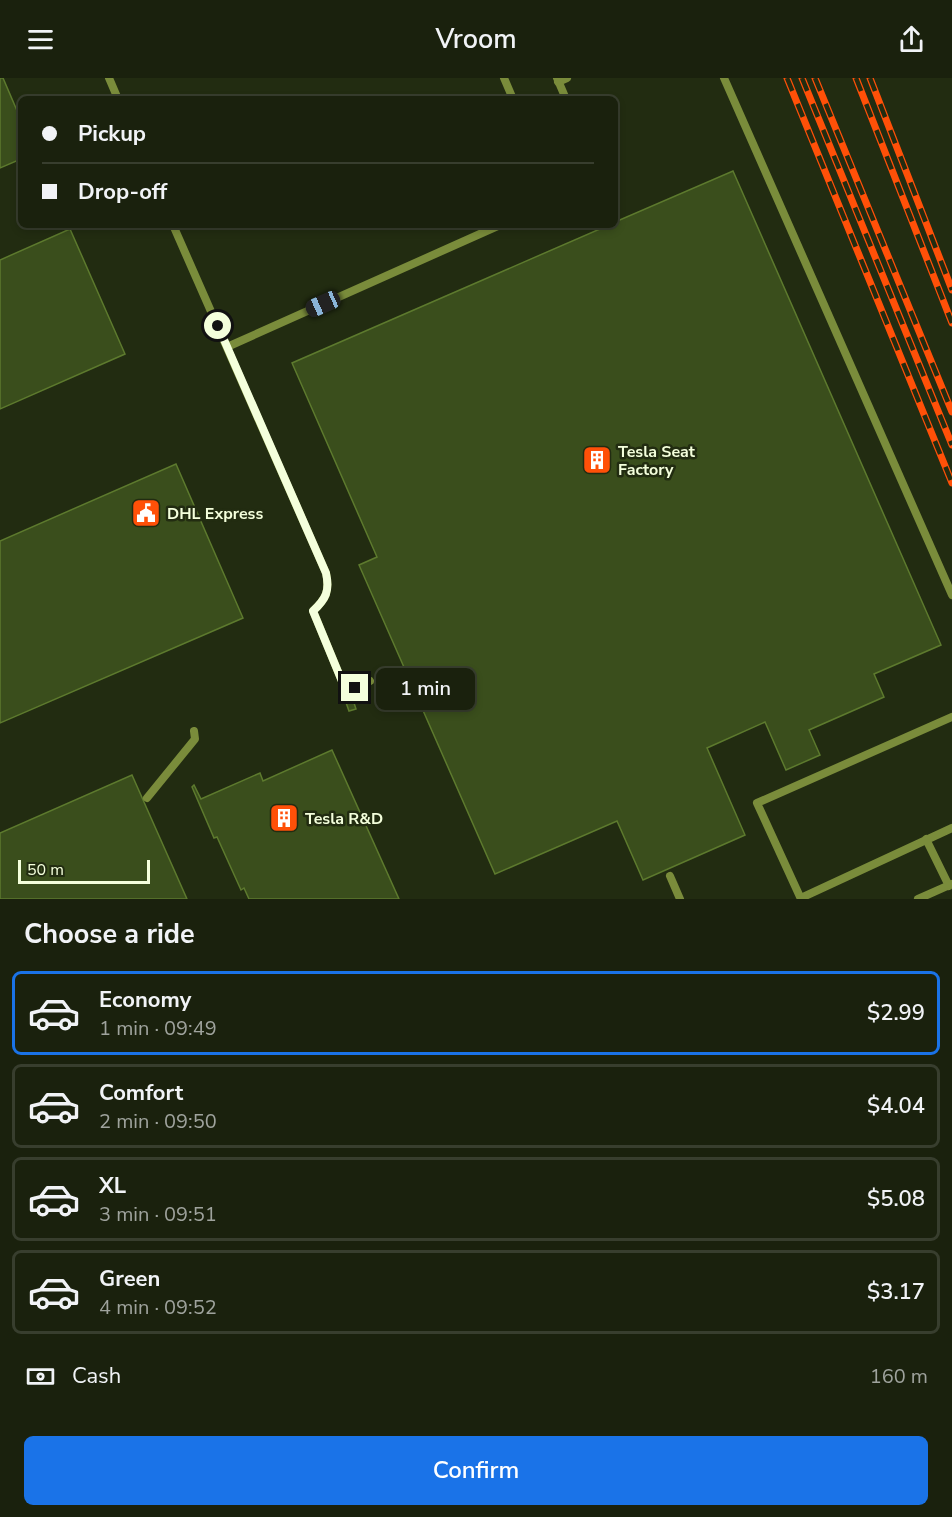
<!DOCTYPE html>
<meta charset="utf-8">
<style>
:root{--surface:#1a210d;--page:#232916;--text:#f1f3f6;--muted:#9fa39d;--line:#383e2e;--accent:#1a73e8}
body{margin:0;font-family:"Nunito Sans",sans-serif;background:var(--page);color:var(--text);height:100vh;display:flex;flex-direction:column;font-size:22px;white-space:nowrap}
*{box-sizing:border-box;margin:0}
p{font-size:20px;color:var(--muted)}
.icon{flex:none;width:33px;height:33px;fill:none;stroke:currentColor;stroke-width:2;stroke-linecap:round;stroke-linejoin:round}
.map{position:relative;height:821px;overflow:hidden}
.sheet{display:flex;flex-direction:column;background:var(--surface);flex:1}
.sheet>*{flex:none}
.top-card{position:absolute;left:18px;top:18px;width:600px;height:132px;border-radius:9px;box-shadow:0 3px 9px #0003,0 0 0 2px var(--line);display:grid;align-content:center;height:132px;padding:0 24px;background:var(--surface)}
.scale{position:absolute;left:18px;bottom:15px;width:132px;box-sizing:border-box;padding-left:6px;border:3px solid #f4ffdc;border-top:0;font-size:16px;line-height:21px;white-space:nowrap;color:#f4ffdc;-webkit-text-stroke:4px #222c11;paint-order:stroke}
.end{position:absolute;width:27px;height:27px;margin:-14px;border:8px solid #f4ffdc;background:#111;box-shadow:0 0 0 3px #111}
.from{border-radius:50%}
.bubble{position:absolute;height:42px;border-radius:9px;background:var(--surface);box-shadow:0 3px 9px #0003,0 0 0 2px var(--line);font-size:20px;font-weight:600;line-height:42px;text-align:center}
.car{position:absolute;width:18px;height:36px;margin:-18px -9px;border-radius:8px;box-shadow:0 0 4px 2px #0007;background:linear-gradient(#222 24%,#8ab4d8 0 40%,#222 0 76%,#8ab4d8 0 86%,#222 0)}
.top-card b{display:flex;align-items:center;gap:21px;height:57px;font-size:22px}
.top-card b+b{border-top:2px solid var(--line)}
.top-card i{width:15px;height:15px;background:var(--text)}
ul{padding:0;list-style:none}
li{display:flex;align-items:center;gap:18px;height:84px;margin:0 12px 9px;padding:0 12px;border:3px solid var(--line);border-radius:9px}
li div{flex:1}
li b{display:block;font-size:22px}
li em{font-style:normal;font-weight:600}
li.current{border-color:var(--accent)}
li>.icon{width:54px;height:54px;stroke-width:1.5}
h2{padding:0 24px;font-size:27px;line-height:72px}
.pay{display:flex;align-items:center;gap:15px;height:66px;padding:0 24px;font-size:22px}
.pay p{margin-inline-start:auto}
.primary-button{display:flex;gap:12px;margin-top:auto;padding:12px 24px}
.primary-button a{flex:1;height:69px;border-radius:9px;background:var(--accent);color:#fff;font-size:24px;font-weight:600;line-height:69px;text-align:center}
header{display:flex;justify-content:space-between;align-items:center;height:78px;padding:0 24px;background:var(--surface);font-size:27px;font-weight:600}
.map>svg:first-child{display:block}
.building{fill:#3a4e1c;stroke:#5d7a2e;stroke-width:1.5}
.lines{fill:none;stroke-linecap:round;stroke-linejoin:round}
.service{stroke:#7a8c3b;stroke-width:8}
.rail-casing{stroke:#ff5008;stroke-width:7}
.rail{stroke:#222c11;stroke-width:4.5;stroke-dasharray:14;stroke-linecap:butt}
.route{stroke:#f4ffdc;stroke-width:8}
.labels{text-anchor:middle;stroke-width:5;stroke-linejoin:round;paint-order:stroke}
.poi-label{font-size:16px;font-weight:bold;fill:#f4ffdc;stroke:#222c11;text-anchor:start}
</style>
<header><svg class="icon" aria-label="menu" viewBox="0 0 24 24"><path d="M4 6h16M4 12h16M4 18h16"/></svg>Vroom<svg class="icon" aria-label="share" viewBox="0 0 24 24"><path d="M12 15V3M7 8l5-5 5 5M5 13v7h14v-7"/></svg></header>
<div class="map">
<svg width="952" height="821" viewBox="0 0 952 821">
<rect width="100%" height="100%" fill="#222c11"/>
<path class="building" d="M0,0h3l18,42v39l-21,9z
M733,93l208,474 -67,29 10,23 -75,33 11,25 -34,15 -21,-48 -58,26 38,87 -102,45 -26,-59 -122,53 -136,-309 18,-8 -85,-194 317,-138h6v-3z
M70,151l55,125 -125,55v-149z
M176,386l67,154 -243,105v-182z
M351,616l5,15 -7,2 -5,-14z
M332,672l67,149h-150l-5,-11 -3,2 -24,-53 -3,1 -22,-51 2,-2 7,14 59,-26 3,8z
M132,697l55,124h-187v-66z"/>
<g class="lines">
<path class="service" d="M109,0l9,21
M504,0l9,21
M557,0l9,21
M724,0l228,517
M558,4l9,-4
M173,147l153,348c4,18 0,26 -13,38l33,80 24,-10
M227,269l273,-122
M147,720l48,-59 -1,-8
M926,761l23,47
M670,798l10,23
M801,820l151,-70
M801,821l-44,-96 195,-86
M918,821l34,-15"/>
<g class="rail-casing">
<path id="rail" d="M787,0l165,405
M802,0l150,367
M815,0l137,334
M856,0l96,245
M870,0l82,212"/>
</g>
<use href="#rail" class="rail"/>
</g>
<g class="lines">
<path class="route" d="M218,248l108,247c4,18 0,26 -13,38l33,80 9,-3"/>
</g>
<defs>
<g id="building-square" transform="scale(1.5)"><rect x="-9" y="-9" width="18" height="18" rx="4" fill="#ff5008" stroke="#222c11"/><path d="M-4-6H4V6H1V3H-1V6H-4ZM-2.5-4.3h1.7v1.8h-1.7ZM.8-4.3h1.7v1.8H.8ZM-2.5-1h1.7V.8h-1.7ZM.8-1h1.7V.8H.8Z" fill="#fff"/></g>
<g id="civic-square" transform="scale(1.5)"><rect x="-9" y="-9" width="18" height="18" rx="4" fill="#ff5008" stroke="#222c11"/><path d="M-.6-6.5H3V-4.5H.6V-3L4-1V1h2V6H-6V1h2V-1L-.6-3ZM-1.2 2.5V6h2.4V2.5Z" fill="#fff"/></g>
</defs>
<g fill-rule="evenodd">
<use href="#building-square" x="597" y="382"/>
<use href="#civic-square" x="146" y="435"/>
<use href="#building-square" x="284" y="740"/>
</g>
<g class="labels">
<g class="poi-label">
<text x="618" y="379">Tesla Seat<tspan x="618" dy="18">Factory</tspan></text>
<text x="167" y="441">DHL Express</text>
<text x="305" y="746">Tesla R&amp;D</text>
</g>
</g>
</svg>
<div class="scale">50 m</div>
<i class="end from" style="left:218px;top:248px"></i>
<i class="end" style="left:355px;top:610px"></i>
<div class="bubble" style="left:376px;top:590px;width:99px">1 min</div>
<i class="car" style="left:323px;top:226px;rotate:246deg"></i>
<div class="top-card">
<b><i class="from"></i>Pickup</b>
<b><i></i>Drop-off</b>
</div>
</div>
<section class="sheet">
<h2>Choose a ride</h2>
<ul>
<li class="current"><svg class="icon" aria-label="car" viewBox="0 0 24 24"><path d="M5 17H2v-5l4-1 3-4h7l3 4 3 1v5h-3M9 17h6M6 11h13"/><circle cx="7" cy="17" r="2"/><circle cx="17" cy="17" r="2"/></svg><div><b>Economy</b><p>1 min · 09:49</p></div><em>$2.99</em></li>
<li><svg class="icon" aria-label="car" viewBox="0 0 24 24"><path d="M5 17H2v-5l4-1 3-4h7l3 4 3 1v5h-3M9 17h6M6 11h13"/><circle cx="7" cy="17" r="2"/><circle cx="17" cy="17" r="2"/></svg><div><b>Comfort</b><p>2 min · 09:50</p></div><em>$4.04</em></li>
<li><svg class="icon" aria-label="car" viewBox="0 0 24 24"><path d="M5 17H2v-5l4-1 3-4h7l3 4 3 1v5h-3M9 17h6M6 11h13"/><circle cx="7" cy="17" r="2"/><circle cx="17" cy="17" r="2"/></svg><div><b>XL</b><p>3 min · 09:51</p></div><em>$5.08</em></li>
<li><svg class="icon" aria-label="car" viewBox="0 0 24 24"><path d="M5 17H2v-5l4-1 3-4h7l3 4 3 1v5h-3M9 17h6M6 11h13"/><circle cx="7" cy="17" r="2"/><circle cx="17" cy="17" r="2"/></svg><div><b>Green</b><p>4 min · 09:52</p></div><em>$3.17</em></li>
</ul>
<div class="pay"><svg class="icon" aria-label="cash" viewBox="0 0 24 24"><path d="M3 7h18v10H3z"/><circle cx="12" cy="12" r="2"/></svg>Cash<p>160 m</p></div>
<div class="primary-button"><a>Confirm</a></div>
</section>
